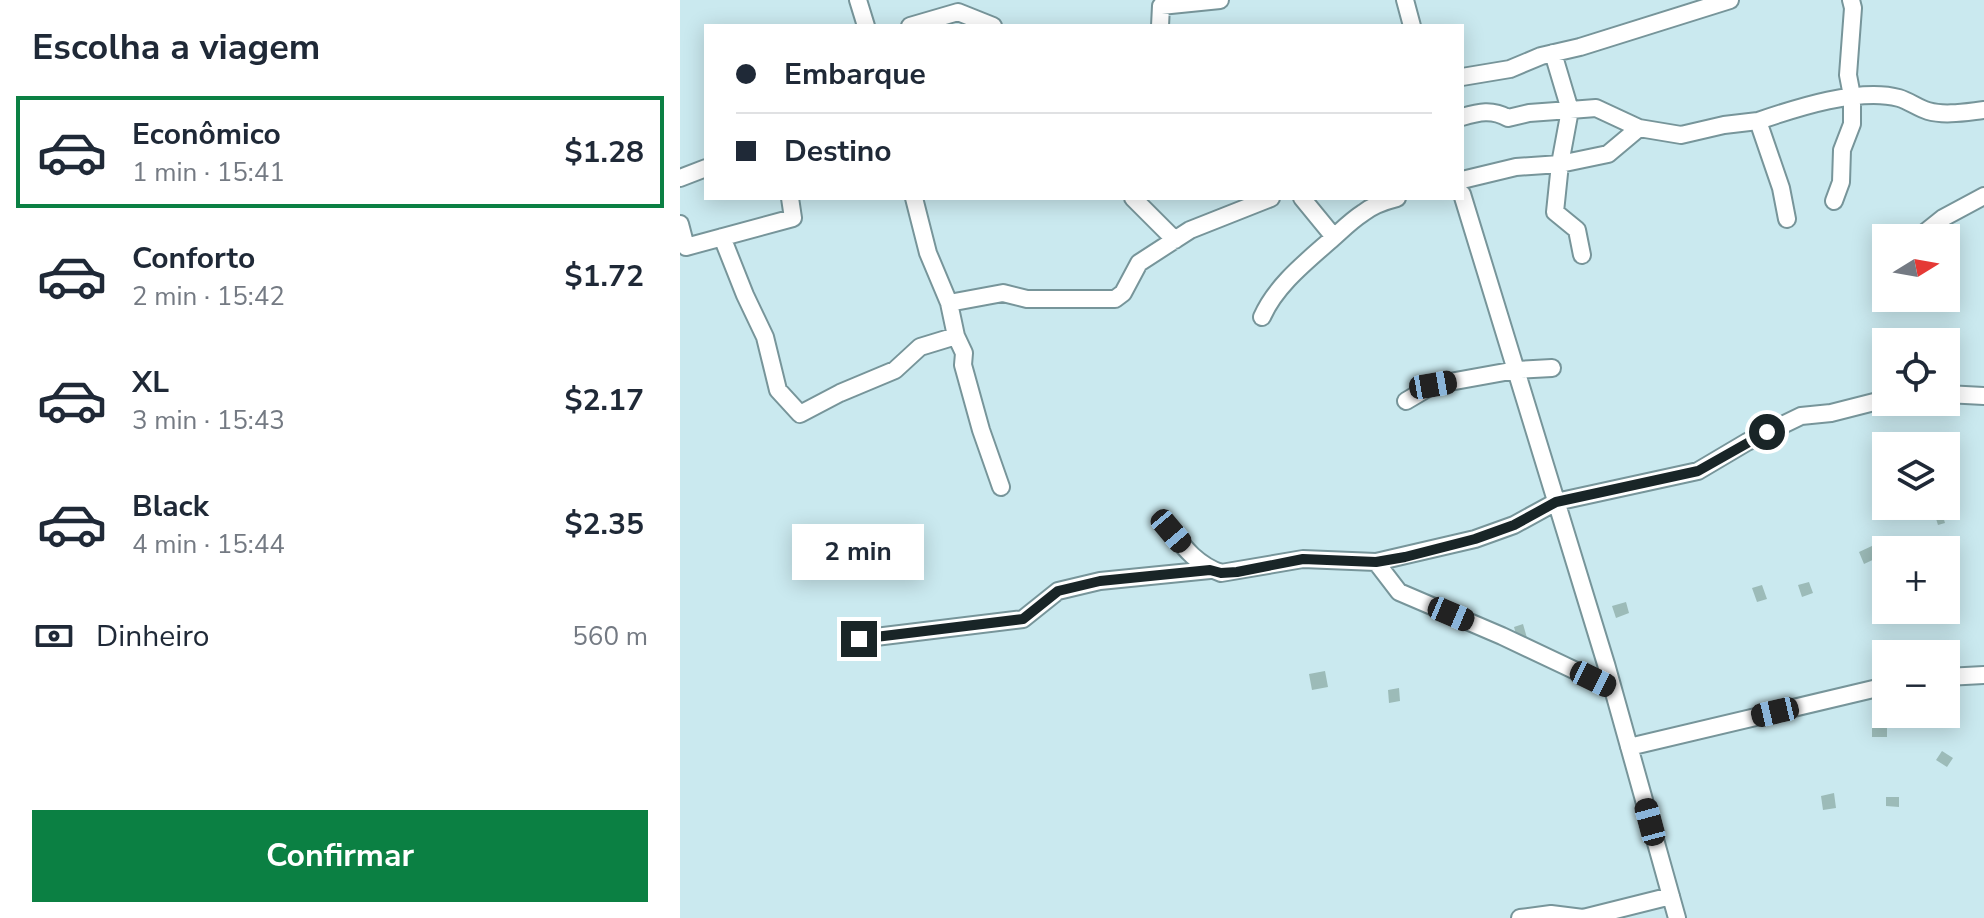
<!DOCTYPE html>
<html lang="pt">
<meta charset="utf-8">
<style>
:root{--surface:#fff;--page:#f2f2f3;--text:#1f2937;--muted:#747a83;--line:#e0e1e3;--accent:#0b8043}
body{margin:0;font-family:"Nunito Sans",sans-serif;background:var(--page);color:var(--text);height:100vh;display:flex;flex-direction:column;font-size:30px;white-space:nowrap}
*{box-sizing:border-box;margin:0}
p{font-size:26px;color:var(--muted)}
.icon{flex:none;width:44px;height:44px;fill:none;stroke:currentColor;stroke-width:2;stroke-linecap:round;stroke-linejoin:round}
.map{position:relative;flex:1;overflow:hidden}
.details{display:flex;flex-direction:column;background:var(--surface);width:680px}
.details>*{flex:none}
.guide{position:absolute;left:24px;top:24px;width:760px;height:176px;border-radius:0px;box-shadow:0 4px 20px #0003;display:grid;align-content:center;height:176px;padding:0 32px;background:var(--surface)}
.needle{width:52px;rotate:79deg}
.controls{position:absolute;left:1192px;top:224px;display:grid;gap:16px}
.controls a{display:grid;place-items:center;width:88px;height:88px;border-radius:0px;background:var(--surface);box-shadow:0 4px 20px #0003;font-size:40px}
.end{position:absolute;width:36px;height:36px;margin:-18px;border:10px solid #192527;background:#fff;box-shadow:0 0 0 4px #fff}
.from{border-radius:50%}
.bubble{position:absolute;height:56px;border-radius:0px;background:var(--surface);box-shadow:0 4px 20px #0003;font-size:26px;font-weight:700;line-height:56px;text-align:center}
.car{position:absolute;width:24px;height:48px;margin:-24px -12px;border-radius:10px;box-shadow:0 0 6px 2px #0007;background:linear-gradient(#222 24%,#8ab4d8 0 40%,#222 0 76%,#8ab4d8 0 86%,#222 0)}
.guide b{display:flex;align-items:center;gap:28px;height:76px;font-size:30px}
.guide b+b{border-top:2px solid var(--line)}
.guide i{width:20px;height:20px;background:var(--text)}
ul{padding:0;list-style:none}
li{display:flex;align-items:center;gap:24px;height:112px;margin:0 16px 12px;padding:0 16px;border:4px solid transparent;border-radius:0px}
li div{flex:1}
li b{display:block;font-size:30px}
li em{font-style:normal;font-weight:700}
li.selected{border-color:var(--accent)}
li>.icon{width:72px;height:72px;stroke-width:1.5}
h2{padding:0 32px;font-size:36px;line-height:96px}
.pay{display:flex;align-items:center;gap:20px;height:88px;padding:0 32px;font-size:30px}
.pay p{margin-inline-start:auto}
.action{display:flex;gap:16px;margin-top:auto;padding:16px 32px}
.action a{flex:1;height:92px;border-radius:0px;background:var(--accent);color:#fff;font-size:32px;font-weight:700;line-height:92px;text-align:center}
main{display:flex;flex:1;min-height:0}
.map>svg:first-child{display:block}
.building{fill:#9cbbb8}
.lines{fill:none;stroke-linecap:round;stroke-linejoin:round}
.minor-casing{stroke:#77959a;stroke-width:20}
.minor{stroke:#fff;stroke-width:16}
.route{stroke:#192527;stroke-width:10}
</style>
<main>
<section class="details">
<h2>Escolha a viagem</h2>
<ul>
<li class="selected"><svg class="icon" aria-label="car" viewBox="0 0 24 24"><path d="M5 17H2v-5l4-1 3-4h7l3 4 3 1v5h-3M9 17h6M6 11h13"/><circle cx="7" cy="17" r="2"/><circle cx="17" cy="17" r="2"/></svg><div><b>Econômico</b><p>1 min · 15:41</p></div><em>$1.28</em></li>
<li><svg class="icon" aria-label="car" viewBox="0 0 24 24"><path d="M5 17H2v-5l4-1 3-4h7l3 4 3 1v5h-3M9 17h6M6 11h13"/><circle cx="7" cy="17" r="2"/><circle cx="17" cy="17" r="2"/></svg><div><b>Conforto</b><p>2 min · 15:42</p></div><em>$1.72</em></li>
<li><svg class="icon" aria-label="car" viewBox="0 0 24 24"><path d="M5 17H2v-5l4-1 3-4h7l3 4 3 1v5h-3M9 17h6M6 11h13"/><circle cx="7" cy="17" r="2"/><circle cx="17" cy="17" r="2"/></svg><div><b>XL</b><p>3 min · 15:43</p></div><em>$2.17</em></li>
<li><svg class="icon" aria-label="car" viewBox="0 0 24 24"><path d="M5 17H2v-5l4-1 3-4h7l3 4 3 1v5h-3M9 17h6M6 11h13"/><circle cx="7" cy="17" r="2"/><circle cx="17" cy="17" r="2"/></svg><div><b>Black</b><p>4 min · 15:44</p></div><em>$2.35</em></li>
</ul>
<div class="pay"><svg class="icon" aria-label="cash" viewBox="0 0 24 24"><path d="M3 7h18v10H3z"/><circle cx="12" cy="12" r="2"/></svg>Dinheiro<p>560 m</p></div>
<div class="action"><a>Confirmar</a></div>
</section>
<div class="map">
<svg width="1304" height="918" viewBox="0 0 1304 918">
<rect width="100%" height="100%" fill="#cae9ef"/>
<path class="building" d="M1252,506h8l5,17 -7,2z
M1194,545l5,12 -15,7 -5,-12z
M1129,582l4,11 -11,4 -4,-12z
M1082,585l5,14 -10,3 -5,-14z
M946,602l3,11 -13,5 -4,-12z
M843,624l4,14 -9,3 -4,-14z
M645,671l3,16 -16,3 -3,-16z
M719,688l1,13 -11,2 -1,-13z
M1192,721h15v16h-15z
M1262,751l11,7 -6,9 -11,-7z
M1154,793l2,15 -13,2 -2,-14z
M1206,797h13v10l-13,-1z"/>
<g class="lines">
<g class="minor-casing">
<path id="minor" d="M178,0l8,26
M725,0l7,26
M230,26l48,-14 35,14
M480,26l1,-20 59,-6
M873,53l17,57 26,-2 43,20
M782,77l48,-8 31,-13 39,-9 150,-47
M782,117c17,-5 30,-8 46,1l21,-5 41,-3 -10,54 -44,3 -54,13
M0,178l26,-10
M782,194l144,470 71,254
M234,198l14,55 21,50 7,33 8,17 -1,12 18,65 20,57
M453,198l42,42
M622,198l32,39
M1154,201l7,-19 1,-32 10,-26v-28l-4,-21 5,-67 -2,-8
M1107,219l-6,-31 -23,-67c38,-13 102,-34 141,-23 10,3 19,10 29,13 17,5 38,1 56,-1
M0,224l6,23 107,-29 -3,-20
M42,237l23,58 20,42 13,53 22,24 40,-21 55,-23 25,-23 36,-11
M1238,238l25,-20 41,-22
M902,255l-5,-25 -22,-18 5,-48 48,-10 31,-26 42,7 43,-10 34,-4
M269,303l54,-10 24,6h88l8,-6 16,-30 51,-33 81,-32
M582,317c14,-32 45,-56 71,-79 10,-9 19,-18 30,-25 10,-8 22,-12 34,-15
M1266,394l38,2
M726,401l27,-16 83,-15 36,-2
M491,531c14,18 27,34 50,42l82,-14 73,3 99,-23 39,-14 42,-23 142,-31 49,-29 54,-26 30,-3 55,-14
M696,562l23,30 103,44 110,52
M179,639l164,-20 35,-28 42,-10 110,-11
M1266,677l38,-2
M949,747l257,-61
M840,918l31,-4 32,4 88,-22"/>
</g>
<use href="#minor" class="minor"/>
</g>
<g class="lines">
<path class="route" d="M179,639l164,-20 35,-28 42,-10 110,-11 11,3 16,-1 66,-13 73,3 29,-5 70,-18 39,-14 42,-23 142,-31 69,-39"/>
</g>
</svg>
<div class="controls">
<a><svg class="needle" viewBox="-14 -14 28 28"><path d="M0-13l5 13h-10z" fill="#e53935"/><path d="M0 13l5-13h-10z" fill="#747a83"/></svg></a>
<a><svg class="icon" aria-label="locate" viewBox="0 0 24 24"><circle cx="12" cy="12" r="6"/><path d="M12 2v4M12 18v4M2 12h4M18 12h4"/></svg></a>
<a><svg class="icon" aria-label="layers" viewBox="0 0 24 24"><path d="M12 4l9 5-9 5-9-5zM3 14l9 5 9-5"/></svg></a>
<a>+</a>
<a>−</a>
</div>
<i class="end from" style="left:1087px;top:432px"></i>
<i class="end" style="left:179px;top:639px"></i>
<div class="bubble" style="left:112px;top:524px;width:132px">2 min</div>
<i class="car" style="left:753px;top:385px;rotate:80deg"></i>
<i class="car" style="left:491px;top:531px;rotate:140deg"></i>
<i class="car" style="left:771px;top:614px;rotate:113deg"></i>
<i class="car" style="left:913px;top:679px;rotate:116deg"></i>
<i class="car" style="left:1095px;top:712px;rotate:257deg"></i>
<i class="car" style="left:970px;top:822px;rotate:345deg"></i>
<div class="guide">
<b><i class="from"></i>Embarque</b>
<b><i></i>Destino</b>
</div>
</div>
</main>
